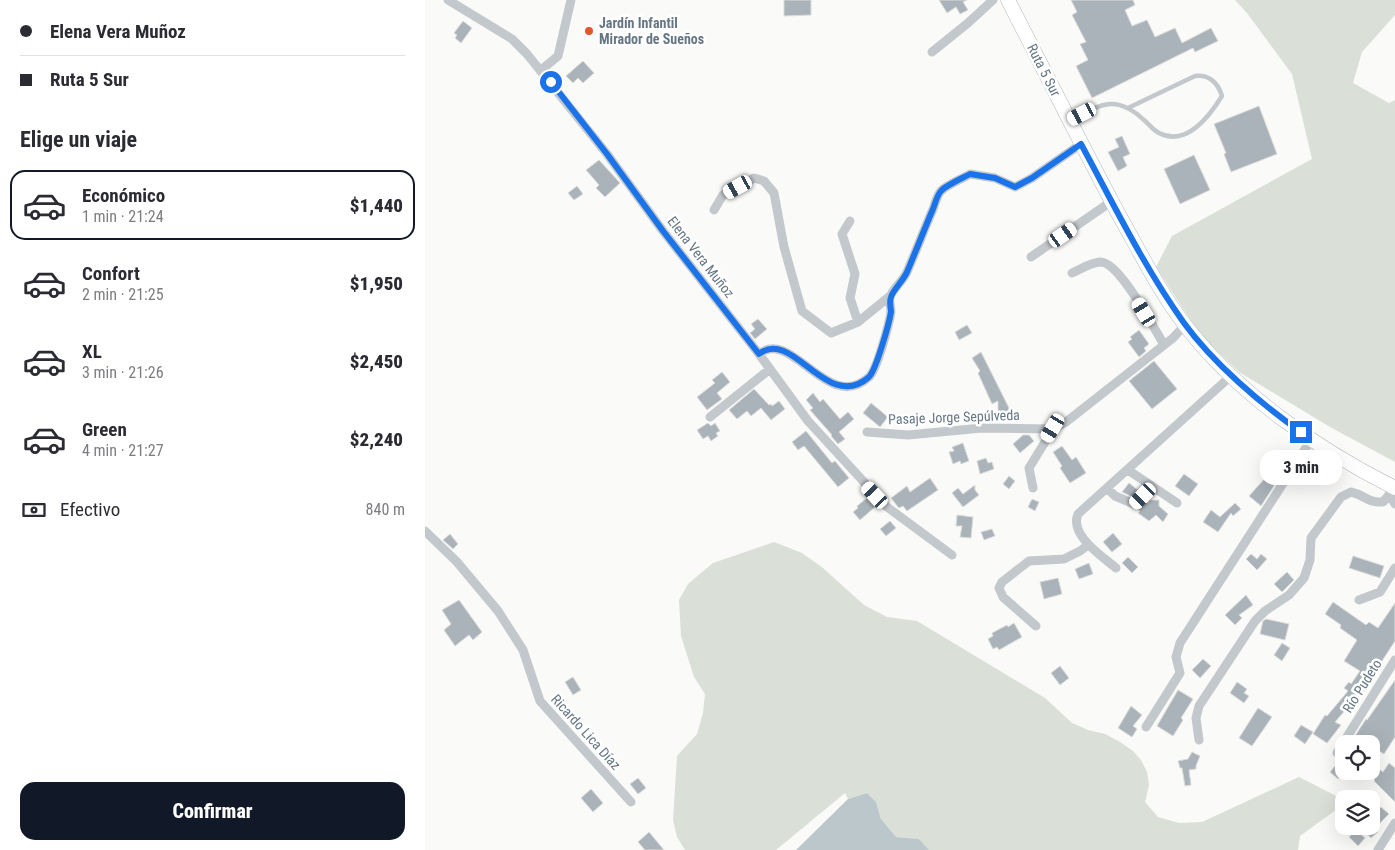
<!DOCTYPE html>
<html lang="es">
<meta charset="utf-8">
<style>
:root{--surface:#fff;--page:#f2f2f3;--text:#2b2b33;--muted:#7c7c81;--line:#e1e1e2;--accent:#111827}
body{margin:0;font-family:"Roboto Condensed",sans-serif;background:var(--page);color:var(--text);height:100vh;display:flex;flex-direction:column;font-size:19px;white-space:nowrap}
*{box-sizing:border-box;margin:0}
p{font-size:16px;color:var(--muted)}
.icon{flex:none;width:28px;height:28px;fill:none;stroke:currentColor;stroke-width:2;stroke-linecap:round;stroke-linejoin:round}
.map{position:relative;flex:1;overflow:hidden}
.drawer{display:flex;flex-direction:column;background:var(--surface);width:425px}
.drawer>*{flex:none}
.top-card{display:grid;align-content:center;height:110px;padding:0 20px;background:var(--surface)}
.buttons{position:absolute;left:910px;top:735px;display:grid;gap:10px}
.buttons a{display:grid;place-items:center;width:45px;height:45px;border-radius:10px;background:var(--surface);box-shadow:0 5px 20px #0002;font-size:25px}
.end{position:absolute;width:22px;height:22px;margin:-11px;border:6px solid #1a73e8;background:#fff;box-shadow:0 0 0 2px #fff}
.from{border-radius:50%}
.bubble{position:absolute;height:35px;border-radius:15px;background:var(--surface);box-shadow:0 5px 20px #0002;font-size:16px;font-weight:800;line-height:35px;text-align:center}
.car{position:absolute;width:15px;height:30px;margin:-15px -8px;border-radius:6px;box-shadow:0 0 4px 1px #0007;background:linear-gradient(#fff 24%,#345 0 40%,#fff 0 76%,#345 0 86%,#fff 0)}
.top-card b{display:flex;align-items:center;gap:18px;height:48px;font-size:19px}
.top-card b+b{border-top:1px solid var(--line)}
.top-card i{width:12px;height:12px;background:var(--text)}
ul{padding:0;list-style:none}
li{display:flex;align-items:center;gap:15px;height:70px;margin:0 10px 8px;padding:0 10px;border:2px solid transparent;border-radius:15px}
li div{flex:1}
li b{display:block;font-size:19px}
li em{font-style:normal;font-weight:800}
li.current{border-color:var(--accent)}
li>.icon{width:45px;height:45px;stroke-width:1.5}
h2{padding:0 20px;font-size:22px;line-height:60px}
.pay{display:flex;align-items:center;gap:12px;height:55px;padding:0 20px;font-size:19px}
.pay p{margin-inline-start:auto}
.action{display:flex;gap:10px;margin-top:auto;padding:10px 20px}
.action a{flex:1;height:58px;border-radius:15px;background:var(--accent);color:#fff;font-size:20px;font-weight:800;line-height:58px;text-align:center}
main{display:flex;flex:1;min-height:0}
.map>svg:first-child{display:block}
.green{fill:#dadfd7}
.water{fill:#bbc7cb}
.building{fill:#aab3b9;stroke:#dcdcda}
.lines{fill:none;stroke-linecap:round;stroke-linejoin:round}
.trunk-casing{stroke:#b4b9bd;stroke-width:15}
.service{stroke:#c3c8cc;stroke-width:4.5}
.minor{stroke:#c3c8cc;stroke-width:9}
.trunk{stroke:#fff;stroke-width:14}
.route{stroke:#1a73e8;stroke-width:6}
.poi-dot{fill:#e4572e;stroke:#fff;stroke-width:2}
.labels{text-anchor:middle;stroke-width:5;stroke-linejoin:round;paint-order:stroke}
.poi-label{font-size:14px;font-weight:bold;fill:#657683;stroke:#fff;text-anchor:start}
.street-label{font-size:14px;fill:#657683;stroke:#fff}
</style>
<main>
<section class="drawer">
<div class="top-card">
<b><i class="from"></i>Elena Vera Muñoz</b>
<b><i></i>Ruta 5 Sur</b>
</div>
<h2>Elige un viaje</h2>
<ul>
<li class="current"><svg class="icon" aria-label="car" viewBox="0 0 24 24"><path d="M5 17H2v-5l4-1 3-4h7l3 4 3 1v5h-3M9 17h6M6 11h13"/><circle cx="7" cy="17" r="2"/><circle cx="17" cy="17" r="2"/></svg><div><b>Económico</b><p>1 min · 21:24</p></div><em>$1,440</em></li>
<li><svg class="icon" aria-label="car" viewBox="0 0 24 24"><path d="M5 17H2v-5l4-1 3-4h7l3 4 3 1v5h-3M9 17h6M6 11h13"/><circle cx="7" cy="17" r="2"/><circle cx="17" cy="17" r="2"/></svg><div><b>Confort</b><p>2 min · 21:25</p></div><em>$1,950</em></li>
<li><svg class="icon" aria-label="car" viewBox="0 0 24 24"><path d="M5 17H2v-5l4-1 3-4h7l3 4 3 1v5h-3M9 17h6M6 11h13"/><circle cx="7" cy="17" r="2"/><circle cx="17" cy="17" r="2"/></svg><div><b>XL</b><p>3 min · 21:26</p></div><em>$2,450</em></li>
<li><svg class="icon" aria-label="car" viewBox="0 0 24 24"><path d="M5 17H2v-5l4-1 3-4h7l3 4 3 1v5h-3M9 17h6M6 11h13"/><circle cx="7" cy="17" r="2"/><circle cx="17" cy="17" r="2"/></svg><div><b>Green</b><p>4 min · 21:27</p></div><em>$2,240</em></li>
</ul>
<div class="pay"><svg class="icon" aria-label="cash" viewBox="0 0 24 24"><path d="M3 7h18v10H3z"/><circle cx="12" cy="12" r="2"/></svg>Efectivo<p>840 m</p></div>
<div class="action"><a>Confirmar</a></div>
</section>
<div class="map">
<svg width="970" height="850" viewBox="0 0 970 850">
<rect width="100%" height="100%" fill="#fafaf8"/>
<path class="green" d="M810,0h160v15l-33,37 -9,31 36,20 6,-3v362l-65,-35 -91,-55 -38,-36 -45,-69 16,-31 140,-77 -20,-85 -45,-61z
M349,542l28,11 21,15 41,37 23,12 30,4 128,77 27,25 16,7 17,4 15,8 13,9 8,9 6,12 2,13 -4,17 13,15 21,6 23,-1 97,-45 45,23v4l-44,32 -2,14h-369l-10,-11 -23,-2 -15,-18 -5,-17 -9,-9 -19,6 -3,-6 -69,57h-91l-8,-13 -4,-17 4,-64 20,-22 6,-21 2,-19 -11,-17 -13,-41 -2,-36 9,-16 25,-21z"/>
<path class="water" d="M442,793l9,9 5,17 15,18 23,2 10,11h-133l52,-51z"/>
<path class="building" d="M359,0h27v15l-27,1z
M514,0h28l-4,2 5,8 -8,4 -4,-7 -9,6z
M646,0h62l2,5 -10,5 7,16 15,-6 8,17 20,-9 7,15 29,-15 7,13 -23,11 -2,-4 -101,50 -16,-32 12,-6 -8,-16 6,-2 -14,-27 5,-3z
M38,21l9,7 -11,15 -6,-5 2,-3 -3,-2z
M158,61l11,12 -11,10 -5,-5 -5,5 -7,-7z
M834,106l18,48 -46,18 -7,-18 2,-1 -12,-29z
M697,136l8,18 -7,3 4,9 -9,5 -10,-19 11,-5 -4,-8z
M769,155l16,35 -30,14 -16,-35z
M174,160l21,23 -15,14 -9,-9 3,-3 -13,-15z
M152,186l6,8 -9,6 -6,-7z
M333,319l9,10 -12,10 -5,-6 5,-4 -4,-5z
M542,325l5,8 -13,7 -4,-8z
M714,330l10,14 -5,4 2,3 -7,6 -11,-15 4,-3 -2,-2z
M556,352l28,56h4v8l-15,1v-16l-6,3 -14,-31 2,-2 -8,-13z
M729,361l23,28 -25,20 -23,-28z
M297,372l8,10 -13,11 5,6 -15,11 -10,-13 18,-14 -3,-3z
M329,389l15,16 2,-1 1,2 7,-5 6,8 -14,11 -10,-12 -10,8 -4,-5 -10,8 -8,-9z
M388,393l7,9 3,-3 17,20 8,-7 6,7 -15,13 6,7 -7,5 -7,-8 1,-1 -22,-25 3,-2 -7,-8z
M446,403l17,14 -8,10 -17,-14z
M283,423l3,3 4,-3 5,8 -4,2 2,3 -7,5 -3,-5 -5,3 -6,-9z
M381,431l26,32 3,-2 14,17 -11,9 -34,-41 -6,4 -6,-8z
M598,435h6l5,6 -14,12 -7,-9z
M538,443l6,18 -8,3 -1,-3 -7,3 -4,-12 5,-1 -2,-4z
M637,446l10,14 4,-3 10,16 -16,10 -10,-15 2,-2 -9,-14z
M561,458l2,5 4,-1 2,7 -14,5 -3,-13z
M851,466l7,6 -22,34 -12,-10z
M759,474l14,10 -9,12 -14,-10z
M584,476l6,5 -6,8 -6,-5z
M505,478l8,12 -31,21 -4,-5 -4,2 -1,-1 -7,-9 16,-12 3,6z
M704,483l10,8 -6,6 -11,-5z
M550,485v5l4,5 -16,12 -11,-14 6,-5 5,6z
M442,498l8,9 -15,13 -7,-8 5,-4 -1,-2z
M607,499l7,3 -4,9 -7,-4z
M725,500h9v6l9,8 -5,8 -7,-7 -7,6 -11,-8 2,-2 -3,-2 8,-7 3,1z
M810,503l6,6 -8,7 -2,-3 -13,19 -15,-10 8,-12 9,7z
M532,515l16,2 -2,21 -11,-1 2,-11h-6z
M465,521l6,7 -10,8 -6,-7z
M567,529l3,7 -11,4 -3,-8z
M688,533l9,11 -10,8 -9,-10z
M25,534l8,10 -5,5 -10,-9z
M826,554l6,5 4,-5 6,5 -10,11 -11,-11z
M928,556l31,10 -4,12 -31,-10z
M703,557l10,10 -6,6 -10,-10z
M664,563l4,11 -14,5 -4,-10z
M862,572l7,8 -12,12 -8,-8z
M633,578l4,16 -18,5 -4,-17z
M821,595l7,10 -14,10 3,3 -7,7 -10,-10z
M34,600l23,32 -9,8 -4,-5 -14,11 -11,-16 7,-6 -9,-14z
M908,602l33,23 3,-3 9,6 17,-25v38l-28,43 1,1 -12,16 -2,-1 -19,22 6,3 -14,18 -14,-9 12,-19 2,1 21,-25 -4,-3 5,-6 2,2 9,-13 -16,-10 13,-21 -17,-12 1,-3 -16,-11z
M841,619l23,5 -4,16 -25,-6 3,-13z
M589,623l8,14 -23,13 -2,-3 -4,2 -5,-10 5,-3 -1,-3 15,-8 1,2z
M857,643l8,5 -8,13 -8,-6z
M778,659l8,7 -11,12 -8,-8z
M635,666l9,12 -9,7 -9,-12z
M148,677l8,13 -8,5 -8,-13z
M970,680v57l-11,17 -13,-8v-2h-3l-13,-8 11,-17 1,1z
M812,682l10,7 -3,4 5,3 -5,7 -14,-10z
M753,690l15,9 -12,19 2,2 -10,16 -16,-10z
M706,706l11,9 -9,11 4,3 -5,8 -14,-9z
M833,708l14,9 -20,29 -13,-8z
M876,725l12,7 -8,12 -11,-8z
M767,752l8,4 -4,10v3l-7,1 2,15 -6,1 -3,-18h-2l-2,-7 10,-2z
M919,755v18l-6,6 -8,-7z
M946,763l12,9 6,-9 6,5v34l-21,-21 1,-1 -11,-9h7z
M213,778l8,10 -8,6 -8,-10z
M166,789l12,14 -10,9 -12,-14z
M946,804l7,6 3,-3 8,7 -14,14 3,4 -7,6 -8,-8 5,-4h3z
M931,830l9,8 -7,8 -9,-9z
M224,832l15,18h-19l-7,-8z"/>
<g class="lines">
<g class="trunk-casing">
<path id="trunk" d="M583,0c37,72 73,144 111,215 21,37 40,76 66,110 53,69 132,124 210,163"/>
</g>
<path class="service" d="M646,120c12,-6 25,-15 39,-16 12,-1 26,8 34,16 5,4 9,10 15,13 27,14 50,-16 63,-37 -4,-13 -13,-22 -27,-20l-67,32"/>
<path class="minor" d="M23,0l64,39 15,15 80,100 56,77 96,123 49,67 79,86 65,48
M507,52l36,-29 25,-23
M116,70l17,-14 13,-56
M289,210l9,-15 31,-17 10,3 10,12 10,54 18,64 29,22 27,-11 32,-26
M425,221l-8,13 13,40 -5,24 8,24
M606,257l81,-56
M647,273c9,-4 19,-11 29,-11 19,1 53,66 63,83
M334,354c33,-27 69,61 110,23 8,-7 20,-53 22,-65 0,-4 -2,-10 -1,-15 2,-7 13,-16 17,-25 9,-21 17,-42 26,-63 2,-5 4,-14 8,-18 5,-6 21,-12 29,-17l25,4 20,9 17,-9 49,-34
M285,417l60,-48
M442,432l41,3 74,-7 71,1 13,-7 107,-84 12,-13
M703,470l49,33
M608,488l-4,-20 24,-39
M683,489l7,7 19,8 18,-18
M964,494l6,10
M0,531l32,31 41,49 25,39 17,51 91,101
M691,568c-14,-12 -47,-33 -38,-54l154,-139
M934,600l21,-8 15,-24
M611,626l-33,-29 -4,-9 3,-6 27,-21 35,-2 16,-8 8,-6
M721,727l34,-54 -4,-16 4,-14 131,-203
M774,740l-3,-22 3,-12 56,-85 10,-10 24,-16 15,-17 6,-18 1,-22 30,-41 10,-5c14,3 16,11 32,10l12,-14
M912,753l58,-93
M953,850l17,-27"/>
<use href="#trunk" class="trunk"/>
</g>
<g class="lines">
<path class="route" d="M126,82l56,72 56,77 96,123c34,-27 68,60 110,23 7,-7 20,-53 22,-65 0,-4 -2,-10 0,-15 2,-7 12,-16 16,-25 9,-21 17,-42 26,-63 2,-5 4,-14 8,-18 5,-6 22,-13 29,-17l25,4 20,9 17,-9 49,-34c33,61 63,123 103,179 29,40 77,81 117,109"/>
</g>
<circle class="poi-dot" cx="164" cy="31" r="5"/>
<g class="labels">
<g class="poi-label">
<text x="174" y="28">Jardín Infantil<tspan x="174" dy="16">Mirador de Sueños</tspan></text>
</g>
<g class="street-label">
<text transform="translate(619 70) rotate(63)" y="5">Ruta 5 Sur</text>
<text transform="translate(276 257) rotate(52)" y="5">Elena Vera Muñoz</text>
<text transform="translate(529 417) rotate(-2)" y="5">Pasaje Jorge Sepúlveda</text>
<text transform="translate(937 686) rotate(-58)" y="5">Río Pudeto</text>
<text transform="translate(161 732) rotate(48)" y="5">Ricardo Lica Díaz</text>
</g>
</g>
</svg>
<div class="buttons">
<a><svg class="icon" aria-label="locate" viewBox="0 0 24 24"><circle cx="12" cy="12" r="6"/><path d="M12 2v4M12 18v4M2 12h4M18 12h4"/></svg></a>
<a><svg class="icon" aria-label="layers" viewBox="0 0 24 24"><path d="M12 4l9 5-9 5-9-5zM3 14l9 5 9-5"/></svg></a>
</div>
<i class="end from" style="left:126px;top:82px"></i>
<i class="end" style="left:876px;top:432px"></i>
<div class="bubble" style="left:835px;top:450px;width:82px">3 min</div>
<i class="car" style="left:657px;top:114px;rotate:243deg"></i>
<i class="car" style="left:313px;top:187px;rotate:241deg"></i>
<i class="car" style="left:638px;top:235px;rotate:55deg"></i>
<i class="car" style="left:719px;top:312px;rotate:329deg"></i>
<i class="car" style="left:628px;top:428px;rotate:211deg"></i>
<i class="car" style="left:450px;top:495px;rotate:317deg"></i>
<i class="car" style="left:718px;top:496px;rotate:225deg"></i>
</div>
</main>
